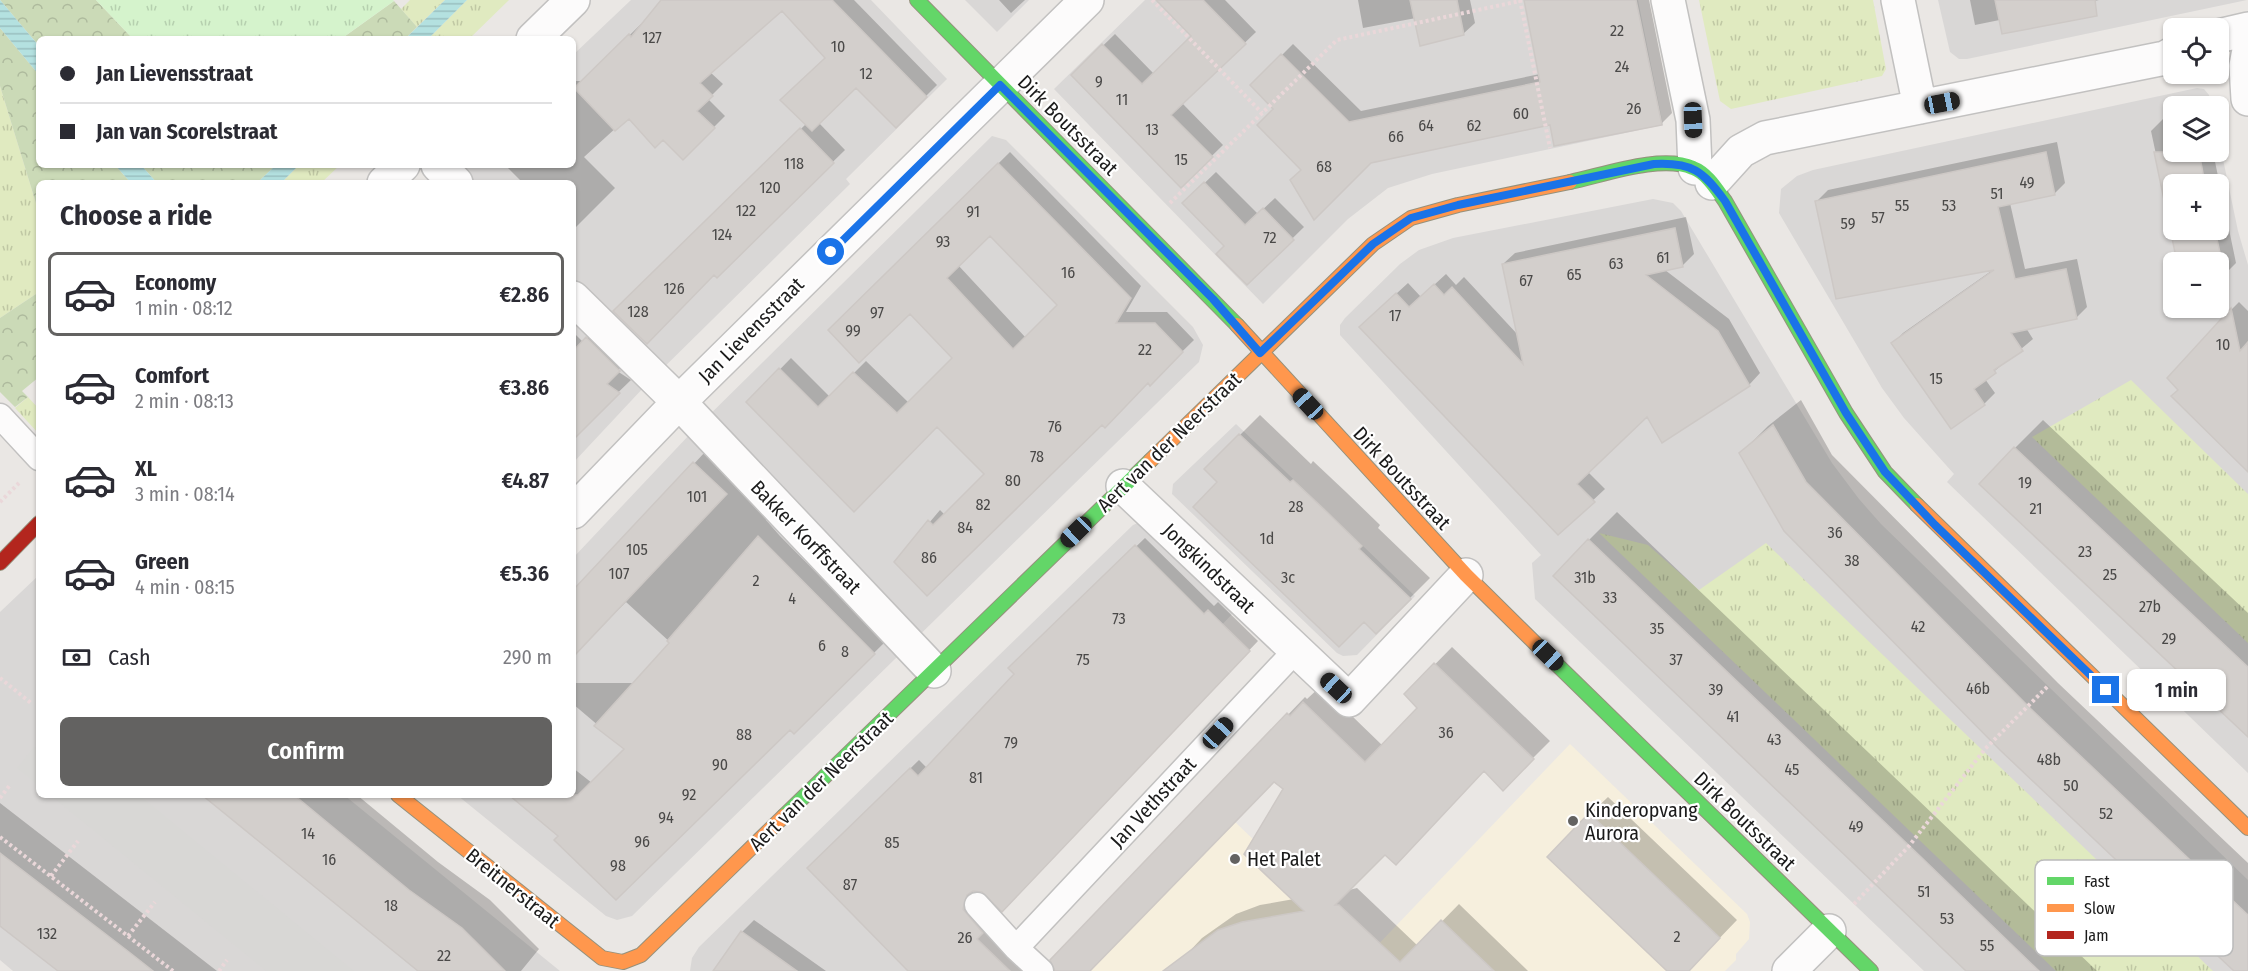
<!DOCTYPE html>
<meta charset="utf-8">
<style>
:root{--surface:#fff;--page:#f7f7f7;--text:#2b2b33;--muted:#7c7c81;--line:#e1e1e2;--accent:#636261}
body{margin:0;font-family:"Fira Sans Condensed",sans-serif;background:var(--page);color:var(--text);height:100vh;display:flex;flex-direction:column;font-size:22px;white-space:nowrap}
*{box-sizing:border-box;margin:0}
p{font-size:20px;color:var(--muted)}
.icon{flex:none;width:33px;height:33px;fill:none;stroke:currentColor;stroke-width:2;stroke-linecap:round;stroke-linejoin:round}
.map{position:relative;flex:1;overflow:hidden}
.panel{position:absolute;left:36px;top:180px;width:540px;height:618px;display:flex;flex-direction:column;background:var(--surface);border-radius:9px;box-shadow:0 2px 4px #0004}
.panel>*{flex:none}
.guide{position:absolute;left:36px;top:36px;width:540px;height:132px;border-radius:9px;box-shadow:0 2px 4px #0004;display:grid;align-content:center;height:132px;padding:0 24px;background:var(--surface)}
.tools{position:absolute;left:2163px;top:18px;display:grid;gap:12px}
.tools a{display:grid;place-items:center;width:66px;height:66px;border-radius:9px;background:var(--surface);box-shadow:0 2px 4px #0004;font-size:30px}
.end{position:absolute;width:27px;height:27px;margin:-14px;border:8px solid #1a73e8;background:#fff;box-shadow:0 0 0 3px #fff}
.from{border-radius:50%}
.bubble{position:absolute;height:42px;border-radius:9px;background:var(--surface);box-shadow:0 2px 4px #0004;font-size:20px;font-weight:600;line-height:42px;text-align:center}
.car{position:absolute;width:18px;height:36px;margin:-18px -9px;border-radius:8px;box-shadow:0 0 4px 2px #0007;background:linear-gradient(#222 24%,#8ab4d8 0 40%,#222 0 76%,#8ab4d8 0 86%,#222 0)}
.guide b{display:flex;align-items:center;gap:21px;height:57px;font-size:22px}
.guide b+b{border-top:2px solid var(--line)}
.guide i{width:15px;height:15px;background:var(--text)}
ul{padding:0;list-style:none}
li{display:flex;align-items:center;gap:18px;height:84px;margin:0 12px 9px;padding:0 12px;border:3px solid transparent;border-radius:9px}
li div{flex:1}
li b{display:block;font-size:22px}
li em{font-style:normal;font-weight:600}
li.current{border-color:var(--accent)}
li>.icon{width:54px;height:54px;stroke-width:1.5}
h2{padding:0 24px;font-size:27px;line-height:72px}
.pay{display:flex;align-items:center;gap:15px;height:66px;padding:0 24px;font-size:22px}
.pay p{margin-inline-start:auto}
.button{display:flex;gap:12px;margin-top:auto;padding:12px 24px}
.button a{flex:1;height:69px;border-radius:9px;background:var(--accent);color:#fff;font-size:24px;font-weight:600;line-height:69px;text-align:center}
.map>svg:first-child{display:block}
.residential{fill:#d9d7d6;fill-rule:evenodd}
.education{fill:#f6efdd}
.grass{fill:url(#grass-tufts)}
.forest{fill:url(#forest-crowns)}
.park{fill:url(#park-tufts)}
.parking{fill:#d8d7d5}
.water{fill:url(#water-rules)}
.shadow{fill:#0003;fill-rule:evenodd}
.building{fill:#d3cfcc;stroke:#cdc8c5;stroke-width:1.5;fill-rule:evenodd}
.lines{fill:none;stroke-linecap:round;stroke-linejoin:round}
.lane-casing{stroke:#c2c1c0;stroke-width:27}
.street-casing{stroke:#c2c1c0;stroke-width:36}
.fast-casing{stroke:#95917c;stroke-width:16}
.slow-casing{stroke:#95917c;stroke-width:16}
.jam-casing{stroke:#95917c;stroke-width:16}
.path{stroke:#ead7d9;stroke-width:4;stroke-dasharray:3 3;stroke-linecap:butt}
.lane{stroke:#fcfbfb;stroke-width:24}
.street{stroke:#fcfbfb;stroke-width:33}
.fast{stroke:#63d668;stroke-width:14}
.slow{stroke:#ff974d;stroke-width:14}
.jam{stroke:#b3261e;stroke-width:14}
.route{stroke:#1a73e8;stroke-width:8}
.poi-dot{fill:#636261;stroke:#fff;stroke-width:2}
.labels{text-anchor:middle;stroke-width:4.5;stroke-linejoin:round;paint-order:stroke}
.number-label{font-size:16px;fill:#4a4948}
.street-label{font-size:20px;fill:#1b1b1b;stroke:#fff}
.poi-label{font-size:20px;fill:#1b1b1b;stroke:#fff;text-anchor:start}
.key{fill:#fff;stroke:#bbb;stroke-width:1.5}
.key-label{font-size:16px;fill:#1b1b1b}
</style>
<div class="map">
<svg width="2248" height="971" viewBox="0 0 2248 971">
<defs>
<pattern id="grass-tufts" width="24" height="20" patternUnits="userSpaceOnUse" patternTransform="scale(1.5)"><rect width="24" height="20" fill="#e0eac0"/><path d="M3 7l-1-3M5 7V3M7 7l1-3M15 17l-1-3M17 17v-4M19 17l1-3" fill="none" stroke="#c0c8a4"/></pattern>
<pattern id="forest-crowns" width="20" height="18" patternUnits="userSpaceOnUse" patternTransform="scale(1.5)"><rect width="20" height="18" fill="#cbdab7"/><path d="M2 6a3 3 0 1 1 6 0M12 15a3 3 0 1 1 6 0" fill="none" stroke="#aeba9d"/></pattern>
<pattern id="park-tufts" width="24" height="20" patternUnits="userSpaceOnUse" patternTransform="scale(1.5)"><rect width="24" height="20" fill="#d5f3cc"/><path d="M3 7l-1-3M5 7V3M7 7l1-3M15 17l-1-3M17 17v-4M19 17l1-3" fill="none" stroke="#b6d0af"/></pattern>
<pattern id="water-rules" width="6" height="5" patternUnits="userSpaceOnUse" patternTransform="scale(1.5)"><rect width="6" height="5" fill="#b4e1e0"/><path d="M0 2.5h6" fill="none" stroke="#9ac0c0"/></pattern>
</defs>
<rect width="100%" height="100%" fill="#eae7e4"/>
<path class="residential" d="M631,0h240l76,79 -101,100 4,5 -205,202 -72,77v-280h-133l19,-18h114v-110z
M965,0h64l-32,32z
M1145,0h493l25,125 -231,49 -44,14 -40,31 -85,85 -209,-215z
M1938,0h309l-280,59h-8l-9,-7z
M2197,88l7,1 5,6 2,11h-37v46h44l1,-12 19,91 10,34v508l-301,-291 7,-8 -50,-56 -22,-30 -103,-175 2,-24 16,-13 16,-6zM2174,184h44v46h-44zM2174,262h44v46h-44z
M992,136l14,4 187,187 10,18 -4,17 -567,554 -15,4 -11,-4 -149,-121h116v-237l118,-125z
M1653,199l20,4 8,8 151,252 27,36 22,25 367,356v91h-324l-389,-372 -3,-36 9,-8 -201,-220v-10l5,-7 55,-54 19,-14 34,-12z
M1236,424l179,172 -58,59 -14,1 -6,-3 -165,-159 1,-10z
M1138,523l96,89 -284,302 5,57h-265l2,-13 7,-11 434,-422z
M39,575v220h305l216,176h-547l-13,-11v-348z"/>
<path class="education" d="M1570,744l177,170 3,8 -1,17 -13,15v6l-11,11h-635l144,-150 137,131z"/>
<path class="grass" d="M410,0h35l-28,27 -16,-18z
M467,0h42l-40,39h-41z
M1699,0h174l13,69 -4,7 -151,33 -11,-8z
M0,86l39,127v79l-39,26z
M299,165h41l-19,18h-40z
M2131,380l117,114v149l-216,-206z
M28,397l11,12v25l-24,-26z
M1599,533l49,12 51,45 67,-47 447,428h-157z"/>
<path class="forest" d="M0,0h96l37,39h-94v7z
M394,1l23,26 -12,12h-64z
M0,28l39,47v90h76l16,18h-92v30l-39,-127z
M141,165h135l-19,18h-100z
M39,292v85l-17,14 6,6 -13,10 -15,-15v-74z"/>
<path class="park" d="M96,0h297l1,1 -53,38h-208z"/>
<path class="parking" d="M34,747l5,4v35l-22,-18z
M50,795h89l215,176h-88z"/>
<path class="water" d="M0,0l39,46v29l-39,-47z
M445,0h22l-39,39h-23z
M115,165h26l16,18h-26z
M276,165h23l-18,18h-24z"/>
<path class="shadow" d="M663,0h191l83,85 -41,41 -40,-40 -37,37 26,27 -128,125 -3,-2 -99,38 191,-187 21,-67 -46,-49 -71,64 13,12 -15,15 17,17 -42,42 -20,-20 -34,-22 -45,41 31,31 -42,42v-47h-50l-18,-18h68v-84h10l58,-57 1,1z
M999,0h26l-14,13z
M1158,0h67l31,32 -74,71 41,42 -42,41 -108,-111 42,-41 39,40 39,-38z
M1358,0h112l5,23 -12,11 -47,-16 -53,10z
M1525,0h124l23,113 -11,11h-110l-248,46 -28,-61 -23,-24 41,-41 68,67 179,-37z
M1970,0h129l-124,25z
M2174,116v36h39l23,111 -12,12 -6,1v-14h-39l-28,-131 12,-12zM2174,184h44v46h-44z
M2057,142l8,41 -11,11 -44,9 15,66 52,-10 10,48 -11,11 -50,10 7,11 -48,40 10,14 -11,11 -91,-61 10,-10 91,-64 -177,-68 11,-11z
M1010,152l131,134 -15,26h41l27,28 -44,43 -2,-2 -46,42 -206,139 44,-52 5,5 41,-41 -49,-49 -189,-23 43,-44 39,39 36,-36 43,42 45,-45 -44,-46 -80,18zM990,234l69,71 -33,33 -68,-73z
M1216,172l42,42 17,-16 29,29 -57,56 -21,-37 -42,-43z
M1686,217l8,37 -12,12 -17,4 64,49 31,54 -11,12 -102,29 -59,58 17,17 -47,44 -186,-217 36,-33 13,14 25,-23 10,11 8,-8 55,59 -16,-72 12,-11z
M2239,302l9,9v159l-68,-80 48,-77z
M599,327l32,31 -14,13 14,9 -58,56v-104l10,10z
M1801,400l31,55 226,228 190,180v108h-12l-495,-518 27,-27z
M1260,415l51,49 2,-3 34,32 33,32 -2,3 52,50 -54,54 -170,-163z
M2043,420l205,193v120l-233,-285z
M705,452l32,30 -3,3 35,31 -3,4 14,16 105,106 -91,90 -4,-4 -230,107 -49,-40h62v-27l19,15 34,-34 -53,-45v-21h63l35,-40 -45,-41 -53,54v-62z
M1617,512l480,459h-128l-380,-431z
M1145,538l69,68 4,-4 40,39 -256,269 -19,-20h-9l-2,9 57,72h-118l-102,-103 110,-108 8,8 89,-94 -6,-6z
M1452,647l98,94 -30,30 -36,-1 -99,83 -36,37 8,-2 61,58 41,-42 69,67h-353l10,-15 17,-18 34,-24 24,-9 34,-6 -9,-110 -10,-8 -210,167 240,-251 2,2 14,-13 62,60 37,-38 -14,-14z
M205,795h152l81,67 52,38 49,49 -18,22h-100z
M1608,797l129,123 -49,51h-19l-79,-157z
M0,803l217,168h-157l-60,-47z
M754,920l72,51h-96l12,-39z"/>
<path class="building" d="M661,0h171l95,97 -31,31 -40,-40 -44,43 -32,-31 45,-42 -43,-47 -82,72 13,13 -16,15 18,17 -32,32 -20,-20 -8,8 -26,-29 -14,12 -41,-43 55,-54 2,3z
M1156,0h47l43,44 -75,71 42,42 -32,31 -110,-113 31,-31 40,40 49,-48z
M1410,0h47l7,35 -44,11z
M1524,0h112l26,125 -108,21 -4,-21 -179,38 -57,57 -24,-40 11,-10 -44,-45 16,-16 -23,-24 31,-31 68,68 191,-40z
M1995,0h100l2,16 -95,18z
M800,128l34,35 -117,115 -3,-3 -67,69 -34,-33z
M2046,152l9,43 -57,12 17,72 51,-10 11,50 -66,14 12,18 -29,19 2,3 -22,16 11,16 -34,24 -60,-86 103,-73 -158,29 -21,-98z
M2154,152h45l6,32h-31v46h41l7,32h-45z
M998,163l133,135 -15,25h39l28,29 -33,34 -2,-3 -43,45 -3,-3 -175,171 -33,-34 34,-42 5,5 51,-51 -47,-47 -83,85 -108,-110 33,-34 39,39 35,-35 44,41 55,-55 -42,-44 -51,49 -31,-33zM990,236l67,69 -44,44 -66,-71z
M1204,182l41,43 18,-17 31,32 -47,45 -31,-31 8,-8 -42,-43z
M1675,228l8,39 -37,8 72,56 32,55 -88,57 -15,-26 -70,67 18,18 -37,33 -199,-208 37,-34 13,14 25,-23 10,11 8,-8 71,77 -21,-100z
M2231,308l9,43 8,-9v130l-77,-76 7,-6 -11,-12z
M586,337l34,34 -13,13 13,9 -47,47v-89z
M1773,425l33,57 225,227 217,206v56h-14l-44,-41 -190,-180 -216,-219 -45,-78z
M1239,434l51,48 3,-2 34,32 35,34 -3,3 52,50 -35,35 -12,-12 -25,25 -146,-140 24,-25 -13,-13z
M2014,447l234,220v70l-269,-253z
M693,462l34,32 -154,163v-67z
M758,536l117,118 -81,80 -4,-4 -174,170 -62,-60 4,-4 -49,-41h69l46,-46 -30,-23 75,-83 -2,-2z
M1588,539l333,318 118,114h-73l-319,-305 -94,-90z
M1135,545l69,69 4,-4 42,41 -248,261 -20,-20 -9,-1 -6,4 -4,14 20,24 -6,6 33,32h-102l-101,-103 103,-100 8,8 96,-102 -6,-6z
M1434,663l100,96 -31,32 -19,-20 -88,94 -11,-10 -50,50h4l61,57 41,-42 53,51h-331l55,-41 24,-8 62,-11 -60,-57 39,-65 -9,-7 -184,189h-35l-5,-11 237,-247 3,3 13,-14 62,60 52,-54 -13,-14z
M202,795h92l115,95 53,38 43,43h-87z
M1589,813l131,125 -31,33h-22l-120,-114z
M0,853l129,99 24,19h-95l-58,-45z
M741,931l56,40h-84z"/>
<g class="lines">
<g class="lane-casing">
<path id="lane" d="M0,416l39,42
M977,905l39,43 25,23
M1016,948l280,-298"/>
</g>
<g class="street-casing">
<path id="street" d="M1668,0l25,120 2,48
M1898,0l22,107
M2218,36l30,-7
M533,39l40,-39
M2248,55l-2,11 2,33
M438,165l18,18
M384,183l19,-18
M1712,183l29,-32 24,-13 400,-80 9,-5
M573,298l106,104 255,269
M1123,486l226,214 117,-125
M573,512l106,-110 408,-402
M1789,971l40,-40"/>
</g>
<g class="fast-casing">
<path id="fast" d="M917,0l320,325
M1570,182c34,-7 91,-28 123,-14 14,5 24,22 32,33l121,212 39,59 32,33
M1544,652l327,319
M784,816l366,-355"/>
</g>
<g class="slow-casing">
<path id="slow" d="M1237,325l229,250 78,77
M1150,461l223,-217 38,-26 47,-13 112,-23
M1917,505l331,323
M398,795l204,163 21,4 18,-7 143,-139"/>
</g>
<g class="jam-casing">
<path id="jam" d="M0,563l39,-40"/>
</g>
<path class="path" d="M1152,0l110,113
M1520,0l30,148
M1170,203l167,-163 183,-39
M0,502l19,-19
M0,678l31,25
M0,798l10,-13
M0,837l173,134
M51,876l27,-35
M1854,904l55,-58 76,-97 63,-63
M128,936l27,-34
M219,971l8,-11"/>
<use href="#lane" class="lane"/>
<use href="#street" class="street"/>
<use href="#fast" class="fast"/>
<use href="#slow" class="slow"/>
<use href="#jam" class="jam"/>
</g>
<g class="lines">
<path class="route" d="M831,252l169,-167 213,214 47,54 113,-109 38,-26 47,-13 196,-41c38,-2 49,7 71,37l121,212 39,59 50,53 171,165"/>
</g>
<g class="poi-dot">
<circle cx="1573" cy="821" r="6"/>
<circle cx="1235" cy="859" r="6"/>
</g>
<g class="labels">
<g class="number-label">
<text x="1617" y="36">22</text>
<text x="652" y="43">127</text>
<text x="838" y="52">10</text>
<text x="1622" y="72">24</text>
<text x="866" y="79">12</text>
<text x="1099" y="87">9</text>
<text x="1122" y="105">11</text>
<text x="1634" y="114">26</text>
<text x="1521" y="119">60</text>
<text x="1426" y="131">64</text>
<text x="1474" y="131">62</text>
<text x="1152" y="135">13</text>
<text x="1396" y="142">66</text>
<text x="1181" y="165">15</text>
<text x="794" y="169">118</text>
<text x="1324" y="172">68</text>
<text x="2027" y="188">49</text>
<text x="770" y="193">120</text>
<text x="1997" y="199">51</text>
<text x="1902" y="211">55</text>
<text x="1949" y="211">53</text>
<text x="746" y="216">122</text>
<text x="973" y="217">91</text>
<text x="1878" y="223">57</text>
<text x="1848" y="229">59</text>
<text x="722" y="240">124</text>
<text x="1270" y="243">72</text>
<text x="943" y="247">93</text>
<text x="1663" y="263">61</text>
<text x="1616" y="269">63</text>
<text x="1068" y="278">16</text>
<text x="1574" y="280">65</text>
<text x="1526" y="286">67</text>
<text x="674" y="294">126</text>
<text x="638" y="317">128</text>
<text x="877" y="318">97</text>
<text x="1395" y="321">17</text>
<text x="853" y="336">99</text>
<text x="2223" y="350">10</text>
<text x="1145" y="355">22</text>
<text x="1936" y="384">15</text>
<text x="1055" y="432">76</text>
<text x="1037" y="462">78</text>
<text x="1013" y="486">80</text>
<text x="2025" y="488">19</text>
<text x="697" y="502">101</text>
<text x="983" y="510">82</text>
<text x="1296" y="512">28</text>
<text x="2036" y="514">21</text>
<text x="965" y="533">84</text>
<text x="1835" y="538">36</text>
<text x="1267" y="544">1d</text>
<text x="637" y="555">105</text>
<text x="2085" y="557">23</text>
<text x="929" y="563">86</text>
<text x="1852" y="566">38</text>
<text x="619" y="579">107</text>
<text x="2110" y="580">25</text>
<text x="1288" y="583">3c</text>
<text x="1585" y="583">31b</text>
<text x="756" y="586">2</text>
<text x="1610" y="603">33</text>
<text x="792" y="604">4</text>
<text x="2150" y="612">27b</text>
<text x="1119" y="624">73</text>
<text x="1918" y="632">42</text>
<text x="1657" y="634">35</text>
<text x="2169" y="644">29</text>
<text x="822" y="651">6</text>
<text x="845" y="657">8</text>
<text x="1083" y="665">75</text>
<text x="1676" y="665">37</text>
<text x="1978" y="694">46b</text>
<text x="1716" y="695">39</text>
<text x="1733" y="722">41</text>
<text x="1446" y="738">36</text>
<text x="744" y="740">88</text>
<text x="1774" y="745">43</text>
<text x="1011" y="748">79</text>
<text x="2049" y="765">48b</text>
<text x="720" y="770">90</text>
<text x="1792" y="775">45</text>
<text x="976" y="783">81</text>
<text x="2071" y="791">50</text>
<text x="689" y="800">92</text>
<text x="2106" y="819">52</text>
<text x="666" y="823">94</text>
<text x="1856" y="832">49</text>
<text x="308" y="839">14</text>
<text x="642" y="847">96</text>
<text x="892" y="848">85</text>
<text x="329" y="865">16</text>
<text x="618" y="871">98</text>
<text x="850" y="890">87</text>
<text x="1924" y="897">51</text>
<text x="391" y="911">18</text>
<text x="1947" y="924">53</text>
<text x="47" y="939">132</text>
<text x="1677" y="942">2</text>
<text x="965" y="943">26</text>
<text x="1987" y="951">55</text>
<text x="444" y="961">22</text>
</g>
<g class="street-label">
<text transform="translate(1068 125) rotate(45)" y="7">Dirk Boutsstraat</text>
<text transform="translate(751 330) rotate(-45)" y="7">Jan Lievensstraat</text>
<text transform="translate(1169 442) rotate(-44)" y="7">Aert van der Neerstraat</text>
<text transform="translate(1402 478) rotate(47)" y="7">Dirk Boutsstraat</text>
<text transform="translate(806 537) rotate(46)" y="7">Bakker Korffstraat</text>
<text transform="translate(1209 568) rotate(44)" y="7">Jongkindstraat</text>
<text transform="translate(821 781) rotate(-44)" y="7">Aert van der Neerstraat</text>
<text transform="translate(1153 802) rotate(-47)" y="7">Jan Vethstraat</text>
<text transform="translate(1745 821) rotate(44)" y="7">Dirk Boutsstraat</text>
<text transform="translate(513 888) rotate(39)" y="7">Breitnerstraat</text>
</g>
<g class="poi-label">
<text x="1585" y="817">Kinderopvang<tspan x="1585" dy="23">Aurora</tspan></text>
<text x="1247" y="866">Het Palet</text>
</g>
</g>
<rect x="2035" y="860" width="198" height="96" rx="9" class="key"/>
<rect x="2047" y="877" width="27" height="8" fill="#63d668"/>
<rect x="2047" y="904" width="27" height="8" fill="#ff974d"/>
<rect x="2047" y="931" width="27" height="8" fill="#b3261e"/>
<g class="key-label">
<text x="2084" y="887">Fast</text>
<text x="2084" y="914">Slow</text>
<text x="2084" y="941">Jam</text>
</g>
</svg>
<div class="tools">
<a><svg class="icon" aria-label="locate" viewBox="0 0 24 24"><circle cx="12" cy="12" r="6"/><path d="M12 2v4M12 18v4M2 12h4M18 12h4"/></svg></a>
<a><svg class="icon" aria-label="layers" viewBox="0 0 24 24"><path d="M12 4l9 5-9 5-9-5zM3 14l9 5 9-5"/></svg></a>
<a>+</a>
<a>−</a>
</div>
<i class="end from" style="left:831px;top:252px"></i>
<i class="end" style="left:2106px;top:690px"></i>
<div class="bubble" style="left:2127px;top:669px;width:99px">1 min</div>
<i class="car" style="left:1942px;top:103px;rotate:79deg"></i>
<i class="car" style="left:1693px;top:120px;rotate:178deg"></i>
<i class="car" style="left:1308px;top:404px;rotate:317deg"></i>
<i class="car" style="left:1076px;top:532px;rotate:226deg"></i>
<i class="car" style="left:1548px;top:655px;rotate:134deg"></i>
<i class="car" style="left:1336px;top:688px;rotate:313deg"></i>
<i class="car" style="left:1218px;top:733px;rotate:43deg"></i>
<div class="guide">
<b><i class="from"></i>Jan Lievensstraat</b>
<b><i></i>Jan van Scorelstraat</b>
</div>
<section class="panel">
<h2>Choose a ride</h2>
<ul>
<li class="current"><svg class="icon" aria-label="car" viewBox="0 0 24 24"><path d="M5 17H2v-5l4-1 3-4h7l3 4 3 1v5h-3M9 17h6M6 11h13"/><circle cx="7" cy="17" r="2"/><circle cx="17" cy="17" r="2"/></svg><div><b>Economy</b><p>1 min · 08:12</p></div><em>€2.86</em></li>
<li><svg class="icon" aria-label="car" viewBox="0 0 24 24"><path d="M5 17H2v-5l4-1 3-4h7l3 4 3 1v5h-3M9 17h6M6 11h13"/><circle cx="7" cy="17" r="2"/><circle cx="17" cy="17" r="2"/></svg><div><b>Comfort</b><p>2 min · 08:13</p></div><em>€3.86</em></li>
<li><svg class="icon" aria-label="car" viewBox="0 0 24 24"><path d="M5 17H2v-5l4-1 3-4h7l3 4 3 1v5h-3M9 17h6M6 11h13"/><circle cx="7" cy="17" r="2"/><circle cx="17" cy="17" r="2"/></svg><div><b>XL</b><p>3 min · 08:14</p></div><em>€4.87</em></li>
<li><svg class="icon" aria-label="car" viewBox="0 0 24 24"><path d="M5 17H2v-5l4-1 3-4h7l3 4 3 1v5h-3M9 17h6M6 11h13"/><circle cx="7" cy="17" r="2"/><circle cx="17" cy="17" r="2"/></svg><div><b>Green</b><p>4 min · 08:15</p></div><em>€5.36</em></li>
</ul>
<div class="pay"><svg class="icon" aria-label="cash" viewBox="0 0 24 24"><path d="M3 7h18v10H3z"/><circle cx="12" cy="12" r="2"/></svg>Cash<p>290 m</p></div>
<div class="button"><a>Confirm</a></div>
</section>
</div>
